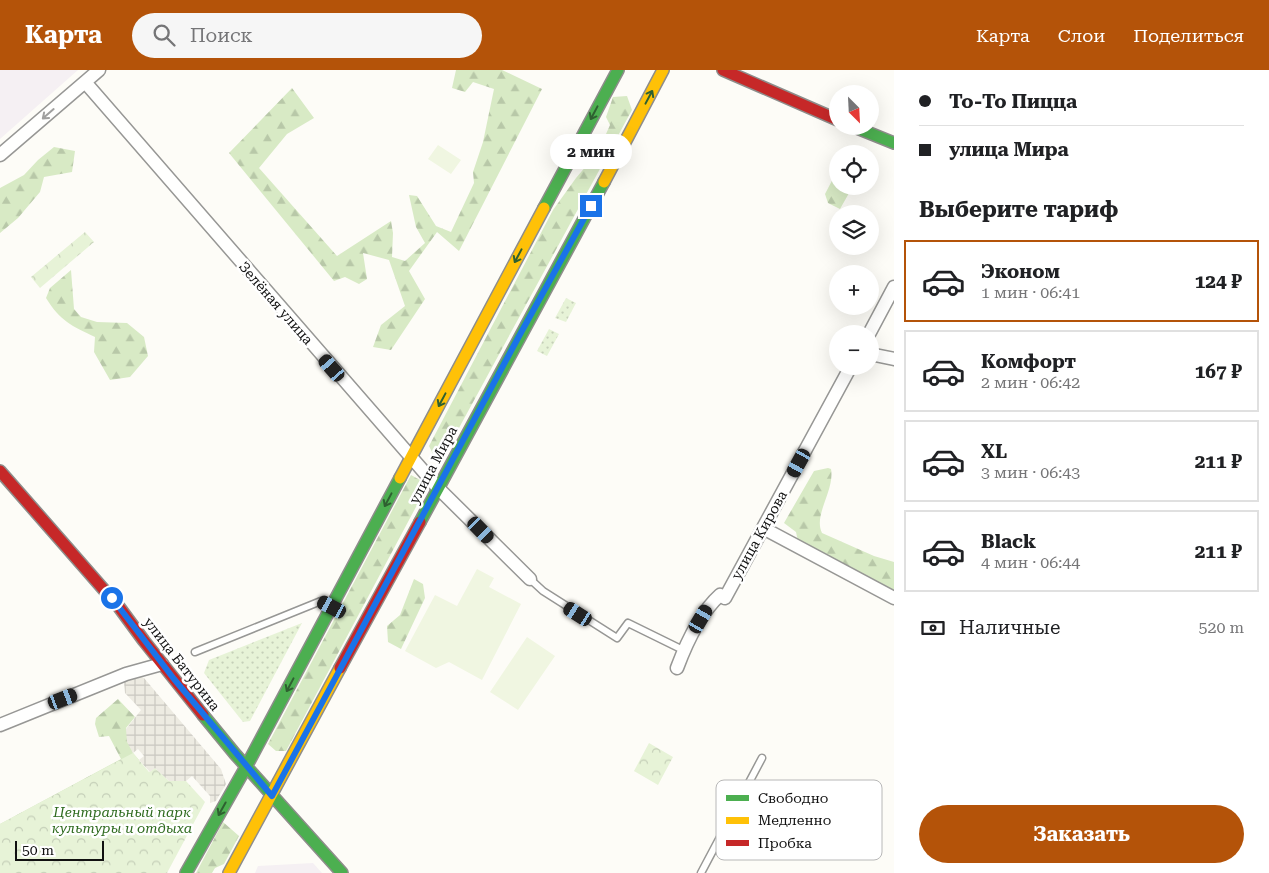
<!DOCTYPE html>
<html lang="ru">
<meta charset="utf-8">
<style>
:root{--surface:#fff;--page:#f6f6f6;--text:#202124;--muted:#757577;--line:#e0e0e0;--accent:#b45309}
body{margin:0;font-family:"Roboto Serif",serif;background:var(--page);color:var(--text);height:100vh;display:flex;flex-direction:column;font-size:19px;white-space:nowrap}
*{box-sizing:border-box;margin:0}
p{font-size:16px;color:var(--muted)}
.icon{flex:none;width:28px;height:28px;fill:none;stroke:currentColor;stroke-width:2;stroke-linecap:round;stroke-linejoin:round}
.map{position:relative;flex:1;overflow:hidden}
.panel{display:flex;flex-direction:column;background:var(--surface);width:375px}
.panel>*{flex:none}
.hud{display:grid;align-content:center;height:110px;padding:0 25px;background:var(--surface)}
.needle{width:32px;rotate:156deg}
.buttons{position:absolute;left:829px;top:15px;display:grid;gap:10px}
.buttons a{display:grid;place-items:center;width:50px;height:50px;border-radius:50%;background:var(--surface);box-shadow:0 5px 20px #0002;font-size:25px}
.scale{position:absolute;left:15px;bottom:12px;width:89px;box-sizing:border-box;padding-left:5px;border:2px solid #111;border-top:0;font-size:14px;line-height:18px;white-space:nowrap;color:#111;-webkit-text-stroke:4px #fff;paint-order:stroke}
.end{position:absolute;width:22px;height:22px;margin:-11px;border:6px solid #1a73e8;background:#fff;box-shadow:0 0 0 2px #fff}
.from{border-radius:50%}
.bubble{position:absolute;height:35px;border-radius:18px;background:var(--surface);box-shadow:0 5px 20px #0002;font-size:16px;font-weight:700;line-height:35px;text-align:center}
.car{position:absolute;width:15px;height:30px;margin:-15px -8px;border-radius:6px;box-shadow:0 0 4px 1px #0007;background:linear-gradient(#222 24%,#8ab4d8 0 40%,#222 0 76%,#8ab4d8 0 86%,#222 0)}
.hud b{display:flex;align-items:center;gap:18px;height:48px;font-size:19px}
.hud b+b{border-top:1px solid var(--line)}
.hud i{width:12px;height:12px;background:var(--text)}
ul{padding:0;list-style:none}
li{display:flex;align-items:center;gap:15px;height:82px;margin:0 10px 8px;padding:0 15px;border:2px solid var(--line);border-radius:0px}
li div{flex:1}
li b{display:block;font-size:19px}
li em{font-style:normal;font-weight:700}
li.active{border-color:var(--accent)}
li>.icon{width:45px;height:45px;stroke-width:1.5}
h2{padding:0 25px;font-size:22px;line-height:60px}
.pay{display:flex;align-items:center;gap:12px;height:55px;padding:0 25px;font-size:19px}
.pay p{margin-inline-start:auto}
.primary-button{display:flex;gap:10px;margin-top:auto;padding:10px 25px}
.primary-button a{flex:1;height:58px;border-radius:30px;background:var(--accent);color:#fff;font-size:20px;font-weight:700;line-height:58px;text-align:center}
header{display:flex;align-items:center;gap:30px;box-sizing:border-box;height:70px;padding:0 25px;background:var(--accent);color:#fff}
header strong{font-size:24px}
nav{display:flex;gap:28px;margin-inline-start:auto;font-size:18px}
.search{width:350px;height:45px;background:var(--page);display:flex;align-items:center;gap:12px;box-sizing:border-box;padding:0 18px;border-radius:28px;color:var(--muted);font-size:19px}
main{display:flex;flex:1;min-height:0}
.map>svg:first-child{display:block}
.industrial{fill:#f5f0f3}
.grass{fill:url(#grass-dots)}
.forest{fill:url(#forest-firs)}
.park{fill:url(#park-crowns)}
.pitch{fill:#f0f6e1}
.plaza{fill:url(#plaza-grid)}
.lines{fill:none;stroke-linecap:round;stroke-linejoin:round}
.lane-casing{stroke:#979795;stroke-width:9}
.street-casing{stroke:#979795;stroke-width:15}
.fast-casing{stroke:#8e8d8b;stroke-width:14}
.slow-casing{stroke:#8e8d8b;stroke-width:14}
.jam-casing{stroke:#8e8d8b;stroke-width:14}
.lane{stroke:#fffffe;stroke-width:6}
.street{stroke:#fffffe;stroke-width:12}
.fast{stroke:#4caf50;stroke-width:11}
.slow{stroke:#ffc107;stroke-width:11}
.jam{stroke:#c62828;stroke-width:11}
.oneway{stroke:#2e6030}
.oneway2{stroke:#a0a09f}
.route{stroke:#1a73e8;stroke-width:6}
.labels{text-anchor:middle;stroke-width:5;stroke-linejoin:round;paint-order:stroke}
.street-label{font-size:14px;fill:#111;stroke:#fff}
.park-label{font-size:14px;font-style:italic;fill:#2f6b1f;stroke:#fff}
.key{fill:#fff;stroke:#b8b8b8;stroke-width:1}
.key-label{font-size:14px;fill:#111}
</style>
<header>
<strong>Карта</strong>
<div class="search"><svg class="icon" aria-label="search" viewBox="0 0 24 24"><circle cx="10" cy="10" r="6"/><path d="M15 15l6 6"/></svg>Поиск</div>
<nav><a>Карта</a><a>Слои</a><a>Поделиться</a></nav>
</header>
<main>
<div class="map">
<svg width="894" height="803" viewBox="0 0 894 803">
<defs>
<pattern id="grass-dots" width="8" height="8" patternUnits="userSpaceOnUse" patternTransform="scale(1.25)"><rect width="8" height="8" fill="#e7f3d7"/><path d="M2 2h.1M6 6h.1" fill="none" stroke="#c5cfb8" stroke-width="1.8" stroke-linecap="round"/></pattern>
<pattern id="forest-firs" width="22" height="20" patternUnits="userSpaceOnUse" patternTransform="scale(1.25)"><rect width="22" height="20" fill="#d8eac5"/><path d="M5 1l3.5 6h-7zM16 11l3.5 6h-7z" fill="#b8c8a8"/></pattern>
<pattern id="park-crowns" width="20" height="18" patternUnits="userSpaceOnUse" patternTransform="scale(1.25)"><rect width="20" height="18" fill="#e7f3d7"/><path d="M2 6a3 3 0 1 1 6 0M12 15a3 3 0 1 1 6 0" fill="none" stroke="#c5cfb8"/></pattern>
<pattern id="plaza-grid" width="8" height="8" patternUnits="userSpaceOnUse" patternTransform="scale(1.25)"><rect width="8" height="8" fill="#edebe2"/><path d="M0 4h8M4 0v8" fill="none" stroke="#cac8c1"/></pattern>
</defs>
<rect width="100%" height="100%" fill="#fdfcf7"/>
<path class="industrial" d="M0,0h78l-78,69z
M313,793l9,10h-67l3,-7z"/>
<path class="grass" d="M566,228l10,5 -10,19 -11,-4z
M549,259l10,5 -12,22 -10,-5z
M302,553l-52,98 -7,1 -39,-49 5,-13z"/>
<path class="forest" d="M456,0h46l40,19 -83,162 -22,-19 -28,39 16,28 -34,51 -18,-3 8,-22 24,-19 -16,-46 -26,-7 4,26 -8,5 -14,-7 -11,4 -105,-128 63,-65 22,30 -27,16 -28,34 78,88 54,-35 2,12 -1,24 13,4 20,-18 -9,-16 -7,-32 8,1 19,30 15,6 23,-49 -1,-11 10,-30 11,-53 -21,-7 -8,10 -13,-4z
M627,26l5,14 -191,351 -7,-5 -5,-10 124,-236 23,-32 22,-26 12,-27 -4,-8 7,-20z
M54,77l21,4 -3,21 -28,5 -4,15 -22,26 -18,15v-45l24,-13 14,-15z
M837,101l1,15h15l-13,23 -12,-6 -3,-9z
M71,200l3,39 7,8 16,5 30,1 17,14 4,19 -18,21 -20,3 -16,-28 1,-15c-23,-11 -35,-16 -49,-39l4,-10z
M828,398l3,1c4,21 -18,46 -9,64l52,23 20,6v32l-95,-48 -3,-14 -12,-9 30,-52z
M411,405l9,5 5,10 -139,261h-10l-8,-7z
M414,509l9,5 2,14 -24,51 -13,-7 -1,-16 13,-11z
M118,629l17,18 -9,11 7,25 6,7 -139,97v-33l121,-65 -12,-23 -10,1 -4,-13 1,-6z
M223,752l16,14 -15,28 -9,4 -3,5h-16z"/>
<path class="park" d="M85,162l9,10 -54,46 -9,-11z
M649,673l24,14 -15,28 -24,-14z
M133,683l16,19 6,-4 14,13h17l19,21 -38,71h-167v-49z"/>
<path class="pitch" d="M438,75l23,15 -10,14 -23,-15z
M477,499l17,9 -5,9 32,17 -39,76 -33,-18 -13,6 -31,-17 30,-56 22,11z
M527,567l28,19 -37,54 -28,-18z"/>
<path class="plaza" d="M139,606l5,2 77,91 5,15 -10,17 -6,2v-7l-18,-20 -6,5h-17l-14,-13 -5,4 -11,-12 5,-4 -6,-7 -5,4 -6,-11 -1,-13 15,-19 -16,-17 -1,-11z"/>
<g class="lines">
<g class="lane-casing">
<path id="lane" d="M530,509l13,12 74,47 11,-15 55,27
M195,582l126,-51 9,5
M701,803l61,-115"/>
</g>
<g class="street-casing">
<path id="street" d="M85,12l353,406 92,91
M0,85l99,-85
M869,264l25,-47
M870,284l24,5
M763,458l131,70
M677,598c9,-24 24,-56 43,-73l5,3 126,-232
M0,655l126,-51 36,-10"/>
</g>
<g class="fast-casing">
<path id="fast" d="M852,56l42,17
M544,138l74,-138
M420,452l184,-340
M203,645l32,39 107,119
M186,803l60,-106 154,-289"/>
</g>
<g class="slow-casing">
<path id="slow" d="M604,112l59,-112
M400,408l144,-270
M229,803l111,-205"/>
</g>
<g class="jam-casing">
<path id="jam" d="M723,0l115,50
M0,401l119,136 25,34 59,74
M340,598l80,-146"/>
</g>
<use href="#lane" class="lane"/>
<use href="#street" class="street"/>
<use href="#fast" class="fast"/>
<use href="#slow" class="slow"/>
<use href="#jam" class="jam"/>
</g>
<defs><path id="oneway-shaft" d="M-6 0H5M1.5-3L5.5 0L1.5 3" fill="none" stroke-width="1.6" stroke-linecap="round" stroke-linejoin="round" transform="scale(1.25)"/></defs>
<g class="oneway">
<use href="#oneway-shaft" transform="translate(649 27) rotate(-62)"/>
<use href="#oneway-shaft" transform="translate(594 43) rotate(118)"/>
<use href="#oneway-shaft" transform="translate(518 186) rotate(118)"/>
<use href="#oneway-shaft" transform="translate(442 330) rotate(118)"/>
<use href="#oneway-shaft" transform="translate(388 430) rotate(118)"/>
<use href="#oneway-shaft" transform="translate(290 615) rotate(118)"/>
<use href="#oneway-shaft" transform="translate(222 739) rotate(119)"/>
</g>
<use class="oneway2" href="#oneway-shaft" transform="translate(48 44) rotate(139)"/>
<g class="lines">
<path class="route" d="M112,528l62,81 98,117 246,-458 73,-132"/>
</g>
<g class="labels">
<g class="street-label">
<text transform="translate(276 233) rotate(49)" y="5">Зелёная улица</text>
<text transform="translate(433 395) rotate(-62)" y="5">улица Мира</text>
<text transform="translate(759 465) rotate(-61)" y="5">улица Кирова</text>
<text transform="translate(182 594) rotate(52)" y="5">улица Батурина</text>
</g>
<g class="park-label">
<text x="122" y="747">Центральный парк<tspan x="122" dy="16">культуры и отдыха</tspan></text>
</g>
</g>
<rect x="716" y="710" width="166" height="80" rx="8" class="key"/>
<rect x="726" y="725" width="23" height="6" fill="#4caf50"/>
<rect x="726" y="747" width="23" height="7" fill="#ffc107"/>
<rect x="726" y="770" width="23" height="6" fill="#c62828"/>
<g class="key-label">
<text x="758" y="733">Свободно</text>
<text x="758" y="755">Медленно</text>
<text x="758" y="778">Пробка</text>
</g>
</svg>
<div class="buttons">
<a><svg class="needle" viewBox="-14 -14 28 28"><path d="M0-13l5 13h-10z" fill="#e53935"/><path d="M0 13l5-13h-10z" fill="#757577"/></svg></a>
<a><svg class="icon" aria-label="locate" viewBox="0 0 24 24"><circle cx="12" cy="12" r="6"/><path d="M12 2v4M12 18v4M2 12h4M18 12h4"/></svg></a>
<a><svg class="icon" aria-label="layers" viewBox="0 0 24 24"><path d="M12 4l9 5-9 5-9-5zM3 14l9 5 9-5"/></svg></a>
<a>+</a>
<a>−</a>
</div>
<div class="scale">50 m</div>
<i class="end from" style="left:112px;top:528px"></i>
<i class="end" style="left:591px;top:136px"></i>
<div class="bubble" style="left:550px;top:64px;width:82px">2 мин</div>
<i class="car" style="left:332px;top:298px;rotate:319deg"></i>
<i class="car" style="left:799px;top:393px;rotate:209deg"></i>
<i class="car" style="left:481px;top:460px;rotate:136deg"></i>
<i class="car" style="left:332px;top:537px;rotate:298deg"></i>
<i class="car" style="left:578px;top:544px;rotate:302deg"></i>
<i class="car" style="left:701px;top:549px;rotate:30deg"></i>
<i class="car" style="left:63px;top:629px;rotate:69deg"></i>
</div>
<section class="panel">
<div class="hud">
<b><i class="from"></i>То-То Пицца</b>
<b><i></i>улица Мира</b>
</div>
<h2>Выберите тариф</h2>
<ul>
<li class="active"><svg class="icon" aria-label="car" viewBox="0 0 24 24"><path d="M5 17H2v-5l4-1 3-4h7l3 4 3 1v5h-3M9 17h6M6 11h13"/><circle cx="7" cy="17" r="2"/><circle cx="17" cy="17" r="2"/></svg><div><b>Эконом</b><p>1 мин · 06:41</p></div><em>124 ₽</em></li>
<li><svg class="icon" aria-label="car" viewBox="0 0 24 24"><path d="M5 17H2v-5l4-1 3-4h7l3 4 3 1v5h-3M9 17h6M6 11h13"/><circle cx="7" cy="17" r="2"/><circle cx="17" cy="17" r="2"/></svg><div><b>Комфорт</b><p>2 мин · 06:42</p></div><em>167 ₽</em></li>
<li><svg class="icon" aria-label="car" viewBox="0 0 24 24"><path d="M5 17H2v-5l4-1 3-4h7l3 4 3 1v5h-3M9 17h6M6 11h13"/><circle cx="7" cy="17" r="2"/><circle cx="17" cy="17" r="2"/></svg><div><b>XL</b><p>3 мин · 06:43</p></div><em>211 ₽</em></li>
<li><svg class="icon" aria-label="car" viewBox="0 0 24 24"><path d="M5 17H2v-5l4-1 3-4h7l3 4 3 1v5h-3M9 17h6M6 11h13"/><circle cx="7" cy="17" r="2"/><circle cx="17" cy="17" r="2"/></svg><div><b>Black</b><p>4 мин · 06:44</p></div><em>211 ₽</em></li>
</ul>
<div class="pay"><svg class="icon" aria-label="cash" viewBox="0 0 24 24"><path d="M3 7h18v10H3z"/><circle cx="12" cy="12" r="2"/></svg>Наличные<p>520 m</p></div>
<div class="primary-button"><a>Заказать</a></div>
</section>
</main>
